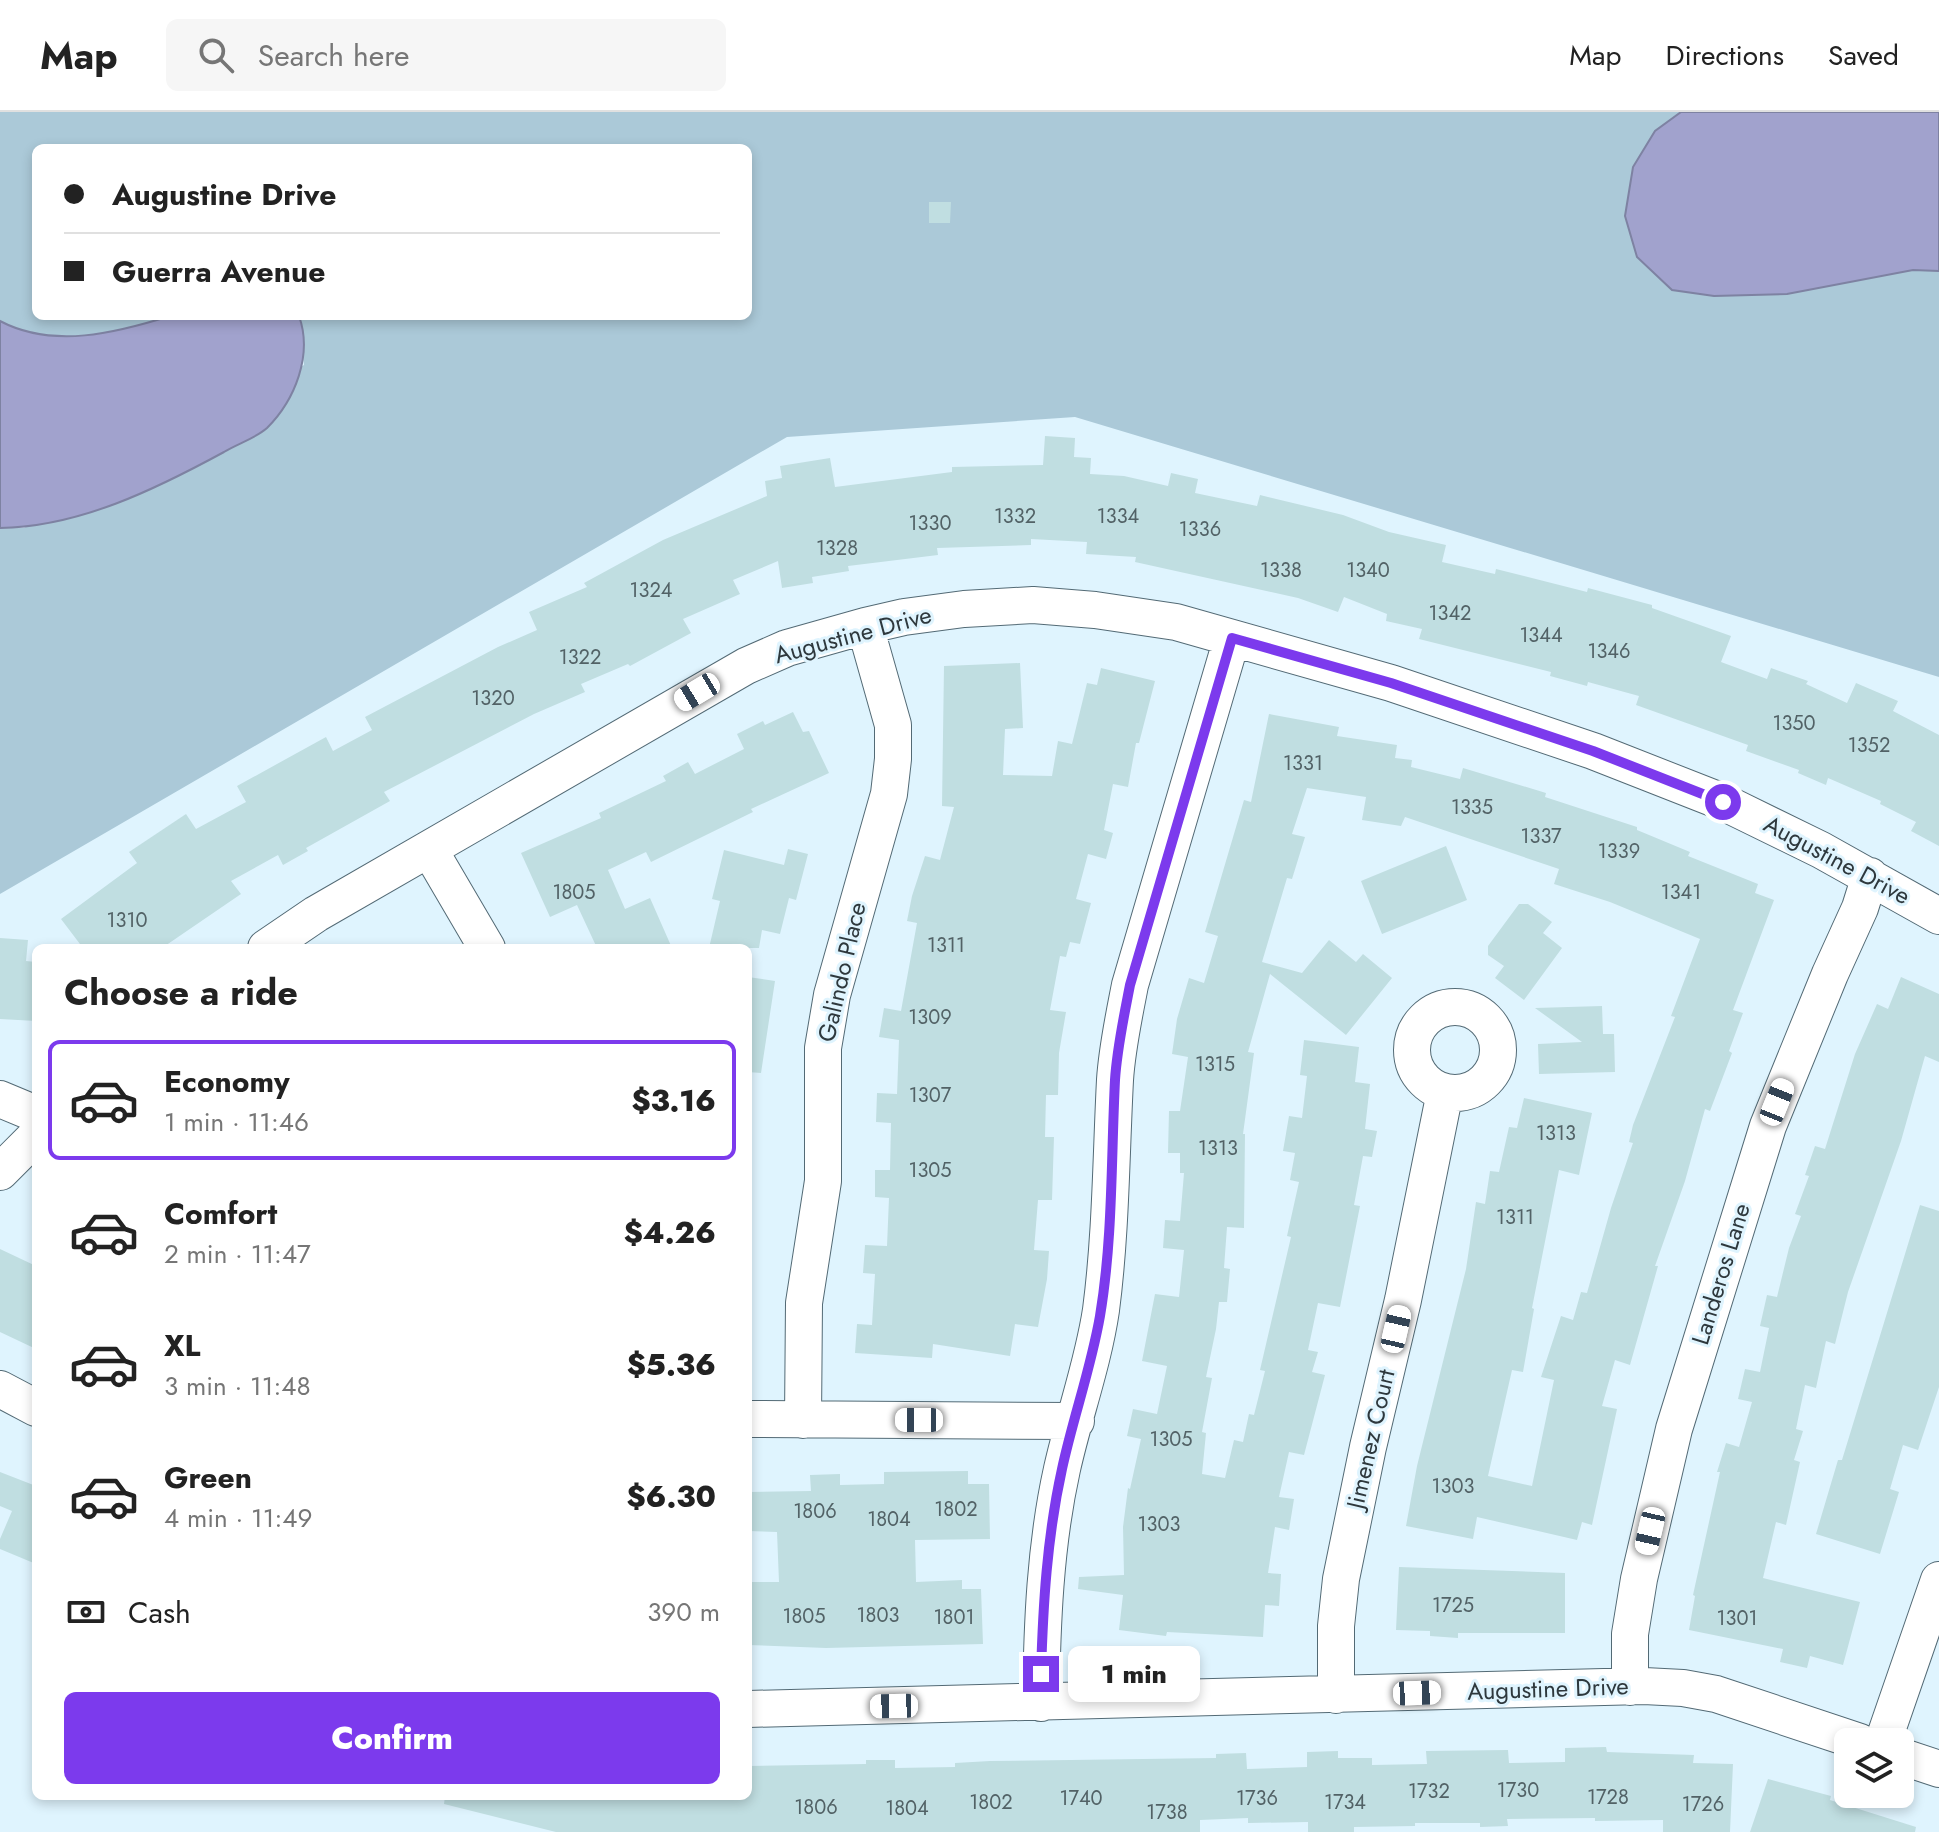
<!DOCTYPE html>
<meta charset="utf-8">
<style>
:root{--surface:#fff;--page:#f6f6f6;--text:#222;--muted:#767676;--line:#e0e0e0;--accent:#7c3aed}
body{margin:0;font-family:Jost,sans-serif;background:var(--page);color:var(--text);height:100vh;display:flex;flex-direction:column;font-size:30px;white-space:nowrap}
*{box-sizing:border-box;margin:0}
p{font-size:26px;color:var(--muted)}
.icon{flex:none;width:44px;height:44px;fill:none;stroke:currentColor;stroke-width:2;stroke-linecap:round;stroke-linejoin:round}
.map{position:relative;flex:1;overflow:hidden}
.drawer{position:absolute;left:32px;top:832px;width:720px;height:856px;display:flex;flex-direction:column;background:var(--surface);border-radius:12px;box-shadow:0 4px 12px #0003}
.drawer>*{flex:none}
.banner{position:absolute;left:32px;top:32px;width:720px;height:176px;border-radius:12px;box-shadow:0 4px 12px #0003;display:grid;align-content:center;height:176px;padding:0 32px;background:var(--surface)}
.fabs{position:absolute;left:1834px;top:1616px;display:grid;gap:16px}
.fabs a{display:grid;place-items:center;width:80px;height:80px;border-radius:12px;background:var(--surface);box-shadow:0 4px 12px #0003;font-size:40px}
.end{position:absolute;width:36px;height:36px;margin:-18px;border:10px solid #7c3aed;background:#fff;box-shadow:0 0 0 4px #fff}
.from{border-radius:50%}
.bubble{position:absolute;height:56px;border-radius:12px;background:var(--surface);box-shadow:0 4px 12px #0003;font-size:26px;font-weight:800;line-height:56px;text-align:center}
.car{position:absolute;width:24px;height:48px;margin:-24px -12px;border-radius:10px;box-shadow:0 0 6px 2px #0007;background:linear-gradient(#fff 24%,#345 0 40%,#fff 0 76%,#345 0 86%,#fff 0)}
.banner b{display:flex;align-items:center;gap:28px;height:76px;font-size:30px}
.banner b+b{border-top:2px solid var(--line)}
.banner i{width:20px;height:20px;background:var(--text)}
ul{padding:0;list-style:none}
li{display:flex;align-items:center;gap:24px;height:120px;margin:0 16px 12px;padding:0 16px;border:4px solid transparent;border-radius:12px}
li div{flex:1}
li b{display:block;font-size:30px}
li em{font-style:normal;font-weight:800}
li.on{border-color:var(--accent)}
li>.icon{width:72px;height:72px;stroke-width:1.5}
h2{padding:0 32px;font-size:36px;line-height:96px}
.pay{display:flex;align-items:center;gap:20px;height:88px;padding:0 32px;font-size:30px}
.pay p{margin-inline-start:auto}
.cta{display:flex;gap:16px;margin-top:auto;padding:16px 32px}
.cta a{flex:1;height:92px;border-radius:12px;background:var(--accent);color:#fff;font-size:32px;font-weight:800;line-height:92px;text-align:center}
header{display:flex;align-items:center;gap:48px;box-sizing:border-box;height:112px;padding:0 40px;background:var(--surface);border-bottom:2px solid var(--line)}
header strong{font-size:38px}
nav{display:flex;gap:44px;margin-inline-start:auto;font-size:28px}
.search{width:560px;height:72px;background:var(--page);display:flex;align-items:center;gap:20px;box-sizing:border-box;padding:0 28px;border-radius:12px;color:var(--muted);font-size:30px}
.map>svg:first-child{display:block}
.green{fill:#abc9d8}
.water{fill:#a1a2cd;stroke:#7e82a2;stroke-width:2}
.building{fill:#c0dee1}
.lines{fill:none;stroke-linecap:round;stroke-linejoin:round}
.minor-casing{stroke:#536a75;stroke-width:38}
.minor{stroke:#fff;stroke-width:36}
.route{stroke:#7c3aed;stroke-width:10}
.labels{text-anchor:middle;stroke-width:6;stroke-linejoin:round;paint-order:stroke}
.number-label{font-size:20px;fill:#526266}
.street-label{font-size:24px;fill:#2e383d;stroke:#dff4fe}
</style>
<header>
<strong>Map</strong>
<div class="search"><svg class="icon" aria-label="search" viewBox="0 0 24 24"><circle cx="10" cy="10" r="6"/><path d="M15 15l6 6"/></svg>Search here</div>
<nav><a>Map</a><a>Directions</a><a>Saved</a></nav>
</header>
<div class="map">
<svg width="1939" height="1720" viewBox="0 0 1939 1720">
<rect width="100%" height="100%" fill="#dff4fe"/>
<path class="green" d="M0,0h1681l-26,19 59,165 73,-2 126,-24 26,1v406l-864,-260 -288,20 -787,457v-366h24l280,-163 -5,-49h449v-168h-712v168h134c-20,6 -40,15 -60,18 -35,5 -78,4 -110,-13z"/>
<path class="water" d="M1681,0h258v159l-26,-1 -126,24 -73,2 -42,-6 -35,-33 -12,-41 8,-49 22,-36z
M170,204h129c14,39 -4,84 -32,112 -11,10 -30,16 -43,24 -68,37 -145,75 -224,76v-207c53,28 116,12 170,-5z"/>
<path class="building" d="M929,90h22l-1,21h-21z
M1045,324l30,2 -1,19 17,1 -1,16 34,2 44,10 3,-13 27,6 -3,14 62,13 3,-11 83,20 46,17 57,13 -4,17 53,12 1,-5 91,23 1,-4 64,17v3l79,28 -10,26 46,17 4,-11 37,13 -2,3 41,19 9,-20 42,18 -5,10 46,24v111l-28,-15 5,-9 -36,-18 1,-3 -53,-23 -2,7 -28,-12 1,-3 -53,-19 2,-6 -112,-40 3,-9 -51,-14 -1,4 -37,-10 1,-4 -132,-33 3,-10 -36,-8 1,-7 -43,-17 -6,15 -40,-14 -163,-36 1,-5 -50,-3 1,-12 -56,-3v6l-94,3 1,7 -90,11 1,5 -37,6 1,6 -31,5 -4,-27 -45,19 7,14 -57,25 8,14 -61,33 -2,-2 -47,20 4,8 -51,22 -150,78 6,9 -84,47 2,3 -25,14 -5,-10 -47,26 10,13 -79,54h-79l-22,-29 76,-56 -8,-11 57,-38 10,15 50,-27 -9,-16 89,-49 7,14 39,-21 -7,-13 133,-70 39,-17 -8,-18 58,-25 -3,-4 79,-43 104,-44 -2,-15 17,-3 -2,-12 50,-8 5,29 117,-15v-5l91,-2z
M1020,551l3,65 -18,1 -2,46 49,1 6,-35 14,3 15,-61 10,2 4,-17 54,13 -16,62h-3l-8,44 -15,-3 -9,46 9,3 -7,26 -18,-5 -12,45 15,4 -11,41 -10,-2 -4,15 -6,-1 -10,54 16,2 -7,41 -1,42h-12l-1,42h9l-2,63h-14l-4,50 15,1 -2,28 -9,48 -23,-3 -5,32 -77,-12 -1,14 -77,-5 2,-29 15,1 3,-51 -12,-1 2,-28 22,1 2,-48 -14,-1v-27h15l1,-47 -15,-1 1,-29 20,1 2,-54 -20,-3 5,-29 17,3 16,-88 -10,-2 5,-25 13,-40 15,4 14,-53 -12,-1 2,-140z
M793,600l10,20 6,-1 20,42 -78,36 2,3 -102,50 -5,-10 -38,18 17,39 25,-11 22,50h-75l-20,-43 -27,12 -29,-64 80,-35 -2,-5 67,-32 -3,-5 25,-14 7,12 49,-25 -7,-15 26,-13 2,4z
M1269,602l70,13 -2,9 60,9 -2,13 17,2 -1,7 49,12 3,-11 83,25 -1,4 92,30v3l53,22 -2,4 70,28 -3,9 19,7 -41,110 10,3 -14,38 3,2 -22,58 -5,-2 -20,72 -30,85h3l-28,99 -15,-5 -13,46 15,3 -25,116 -10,-3 -5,18 -100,-23 -4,22 -67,-13 11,-60 49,-197 10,-67 9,2 5,-33 9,1 10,-45 8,1 7,-30 68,15 -13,62 -20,-5 -27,138 2,1 -11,63 -11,-2 -24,106 44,10 22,-106 -13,-3 20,-61 12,4 8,-28 6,1 24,-85 22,-65 -4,-1 4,-17 42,-108 -4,-1 29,-77 -90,-37 -56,-18 5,-15 -154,-52 -4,9 -39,-6 4,-23 -59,-9 -15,46 13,3 -13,42 -5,-1 -25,84 40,11 27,-33 27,22 7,-8 29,24 -46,57 -76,-61 -22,78 6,1 -11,81h2l-1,94 -17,-1 -3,41 6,1 -3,33h-8l-3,27 -10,48 6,1 -10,54 4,1 -4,41 23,4 9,-38 9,2 6,-28 5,1 11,-44 -5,-1 31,-133 -4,-1 12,-54 -9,-2 5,-27 -12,-2 6,-35 13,2 5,-42 -7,-1 4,-35 55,7 -4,35 15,2 -5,45 12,2 -5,26 -9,-1 -9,49 6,1 -20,101 -22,-4 -10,47 10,2 -6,20 13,3 -21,80 -15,-3 -10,45 15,2 -5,31 -14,-3 -7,46 13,1 -2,32 -14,-1 -2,32 -96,-5 -1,4 -47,-6 4,-35 -45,-6 1,-12 45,-2 -1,-48 5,-39 2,1 11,-50 -14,-3 6,-27 24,5 10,-48 -25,-5 13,-67 24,3 5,-47 -21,-2 2,-28 15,1 4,-48h-4v-20h-12l1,-42h11l8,-54 -16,-3 5,-35 12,-41 15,5 14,-47 -13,-4 39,-132 7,2z
M1446,734l21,54 -85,34 -21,-53z
M788,737l20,5 -12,46 -7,-2 -9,36 -18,-4 -3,18h-50l11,-47 -8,-2 12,-49 60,15z
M1519,792h9l24,18 -9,11 19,15 -38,52 -29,-22 9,-12 -16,-11v-9z
M0,826l28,2 -2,21 10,1v59l-36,-2z
M748,865l27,4 -14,92 -13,-1z
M1901,865l38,17v68l-14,-6 -24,85 -53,151 -13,52 -9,-3 -10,47 -11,-3 -9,44 7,2 -9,29 6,2 -14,63 -10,-3 -13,56 97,24 -17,63 -33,-9 -3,12 -27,-6 3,-13 -94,-19 6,-34 -2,-1 27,-123h-3l9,-29 13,4 13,-45 -14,-3 7,-30 15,3 9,-44 -9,-2 7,-31 10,2 12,-49 12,-32 -6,-2 14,-38 -4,-1 10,-29 10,3 30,-95 22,-50 11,5z
M1602,894l1,28h11l1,38 -76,2 -1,-30 44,-2 -47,-34z
M1920,1093l19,6v176l-21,63 -15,-5 -13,44 9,3 -19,62 -64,-20 22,-74h4z
M0,1137l36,17v83l-36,-17z
M968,1359v13h21l1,55 -75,1 1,42 46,-2v9h19l2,55 -157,4 -78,-3v-63h31l-2,-50 -29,-1v-39l63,-1 -1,-16 30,-1v11l44,-1v-12z
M0,1360l36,14v78l-36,-15v-10l12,-28 -12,-5z
M1399,1455l166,6v60h-107v5l-28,-2v-5l-34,-1z
M1606,1635l1,5 87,3 -1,8 40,1 -3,68h-67v-12l-68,1v-3l-88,1 1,7 -28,1v-4h-65v3l-61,1v5h-46v-10l-60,1v-5l-48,2v12h-644l-112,-28 1,-8h303v-30l118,-2v-4h29v8l60,-1v-4l35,-2 226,-3v-4l30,-1 1,16 60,-2v-15l31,-1v7h34v7l55,-1 -1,-13 82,-1 1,13 56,-1v-14z
M1768,1667l63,17 -1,4 86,27 -1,5h-165z"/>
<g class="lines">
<g class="minor-casing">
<path id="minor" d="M429,737l58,99
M266,836l50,-34 430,-248 41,-18 78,-22 39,-9 60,-8 69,-4 62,5 81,12 215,61 202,68 130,51 98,48 118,66
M1412 938a43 43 0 1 1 86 0a43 43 0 1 1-86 0Z
M0,987l36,15
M0,1060l36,-36
M0,1277l36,19
M748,1307l328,2
M803,1308l1,-117 19,-122v-133l9,-53 57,-201 4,-35v-34l-28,-99
M1630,1575v-53l9,-55 35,-150 94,-303 62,-152 30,-66 10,-32
M1336,1583v-69l5,-47 27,-132 35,-147 42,-208
M1041,1591c1,-79 4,-157 21,-234 12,-54 31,-105 39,-159 10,-77 10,-153 14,-230 2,-32 9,-64 15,-95l102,-347
M748,1597l896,-23 39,2 33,6 144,48
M1883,1630l56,-162
M1900,1644l39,13"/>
</g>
<use href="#minor" class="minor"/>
</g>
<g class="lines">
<path class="route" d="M1041,1562c2,-69 6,-137 21,-205 11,-51 29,-101 38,-153 13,-78 11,-157 15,-236 2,-32 9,-64 15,-95l102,-347 159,45 202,68 130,51"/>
</g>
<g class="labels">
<g class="number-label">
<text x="1015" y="411">1332</text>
<text x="1118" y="411">1334</text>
<text x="930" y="418">1330</text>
<text x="1200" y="424">1336</text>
<text x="837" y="443">1328</text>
<text x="1281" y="465">1338</text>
<text x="1368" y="465">1340</text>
<text x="651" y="485">1324</text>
<text x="1450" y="508">1342</text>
<text x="1541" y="530">1344</text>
<text x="1609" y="546">1346</text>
<text x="580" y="552">1322</text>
<text x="493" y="593">1320</text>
<text x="1794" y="618">1350</text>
<text x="1869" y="640">1352</text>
<text x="1303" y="658">1331</text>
<text x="1472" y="702">1335</text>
<text x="1541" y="731">1337</text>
<text x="1619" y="746">1339</text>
<text x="574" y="787">1805</text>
<text x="1681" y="787">1341</text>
<text x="127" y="815">1310</text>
<text x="946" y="840">1311</text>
<text x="930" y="912">1309</text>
<text x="1215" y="959">1315</text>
<text x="930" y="990">1307</text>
<text x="1556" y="1028">1313</text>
<text x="1218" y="1043">1313</text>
<text x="930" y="1065">1305</text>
<text x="1515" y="1112">1311</text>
<text x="1171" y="1334">1305</text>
<text x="1453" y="1381">1303</text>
<text x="956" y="1404">1802</text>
<text x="815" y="1406">1806</text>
<text x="889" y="1414">1804</text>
<text x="1159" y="1419">1303</text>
<text x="1453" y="1500">1725</text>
<text x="878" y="1510">1803</text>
<text x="804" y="1511">1805</text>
<text x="954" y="1512">1801</text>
<text x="1737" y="1513">1301</text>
<text x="1518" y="1685">1730</text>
<text x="1429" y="1686">1732</text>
<text x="1608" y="1692">1728</text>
<text x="1081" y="1693">1740</text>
<text x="1257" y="1693">1736</text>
<text x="991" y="1697">1802</text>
<text x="1345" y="1697">1734</text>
<text x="1703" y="1699">1726</text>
<text x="816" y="1702">1806</text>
<text x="907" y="1703">1804</text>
<text x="1167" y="1707">1738</text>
</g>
<g class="street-label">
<text transform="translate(853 523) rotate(-15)" y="8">Augustine Drive</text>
<text transform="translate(1837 748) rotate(28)" y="8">Augustine Drive</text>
<text transform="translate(842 860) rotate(-77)" y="8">Galindo Place</text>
<text transform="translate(1721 1162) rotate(-73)" y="8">Landeros Lane</text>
<text transform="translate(1371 1327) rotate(-77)" y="8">Jimenez Court</text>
<text transform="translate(1548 1577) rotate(-2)" y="8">Augustine Drive</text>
</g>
</g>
</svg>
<div class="fabs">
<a><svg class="icon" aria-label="layers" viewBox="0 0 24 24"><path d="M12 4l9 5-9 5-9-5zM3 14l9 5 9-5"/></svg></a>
</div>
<i class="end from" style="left:1723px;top:690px"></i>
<i class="end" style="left:1041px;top:1562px"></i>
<div class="bubble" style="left:1068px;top:1534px;width:132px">1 min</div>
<i class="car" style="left:697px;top:580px;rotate:239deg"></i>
<i class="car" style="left:1777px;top:990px;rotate:22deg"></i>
<i class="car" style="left:1396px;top:1217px;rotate:13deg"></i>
<i class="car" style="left:919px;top:1308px;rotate:270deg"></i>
<i class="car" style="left:1650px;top:1419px;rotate:193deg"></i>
<i class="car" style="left:1417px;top:1581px;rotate:88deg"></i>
<i class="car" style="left:894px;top:1594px;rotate:269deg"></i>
<div class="banner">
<b><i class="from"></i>Augustine Drive</b>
<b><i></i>Guerra Avenue</b>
</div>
<section class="drawer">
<h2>Choose a ride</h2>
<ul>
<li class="on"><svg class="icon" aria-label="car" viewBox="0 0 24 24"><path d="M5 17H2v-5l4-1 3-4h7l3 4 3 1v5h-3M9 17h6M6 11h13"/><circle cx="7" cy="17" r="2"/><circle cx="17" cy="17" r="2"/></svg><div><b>Economy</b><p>1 min · 11:46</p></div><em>$3.16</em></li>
<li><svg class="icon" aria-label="car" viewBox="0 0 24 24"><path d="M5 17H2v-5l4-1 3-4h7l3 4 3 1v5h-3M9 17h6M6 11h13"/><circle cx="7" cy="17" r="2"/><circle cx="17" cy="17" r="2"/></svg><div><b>Comfort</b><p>2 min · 11:47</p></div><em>$4.26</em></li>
<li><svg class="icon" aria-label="car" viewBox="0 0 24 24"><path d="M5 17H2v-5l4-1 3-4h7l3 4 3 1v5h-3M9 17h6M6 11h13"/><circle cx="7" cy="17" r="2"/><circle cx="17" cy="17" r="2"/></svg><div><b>XL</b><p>3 min · 11:48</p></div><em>$5.36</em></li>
<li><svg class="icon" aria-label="car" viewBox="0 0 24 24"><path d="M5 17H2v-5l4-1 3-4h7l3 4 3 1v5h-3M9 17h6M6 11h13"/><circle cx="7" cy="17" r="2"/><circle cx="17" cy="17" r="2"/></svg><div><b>Green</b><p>4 min · 11:49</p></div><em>$6.30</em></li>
</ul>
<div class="pay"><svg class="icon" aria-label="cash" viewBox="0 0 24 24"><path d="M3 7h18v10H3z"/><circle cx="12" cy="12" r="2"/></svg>Cash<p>390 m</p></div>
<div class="cta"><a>Confirm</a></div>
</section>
</div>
